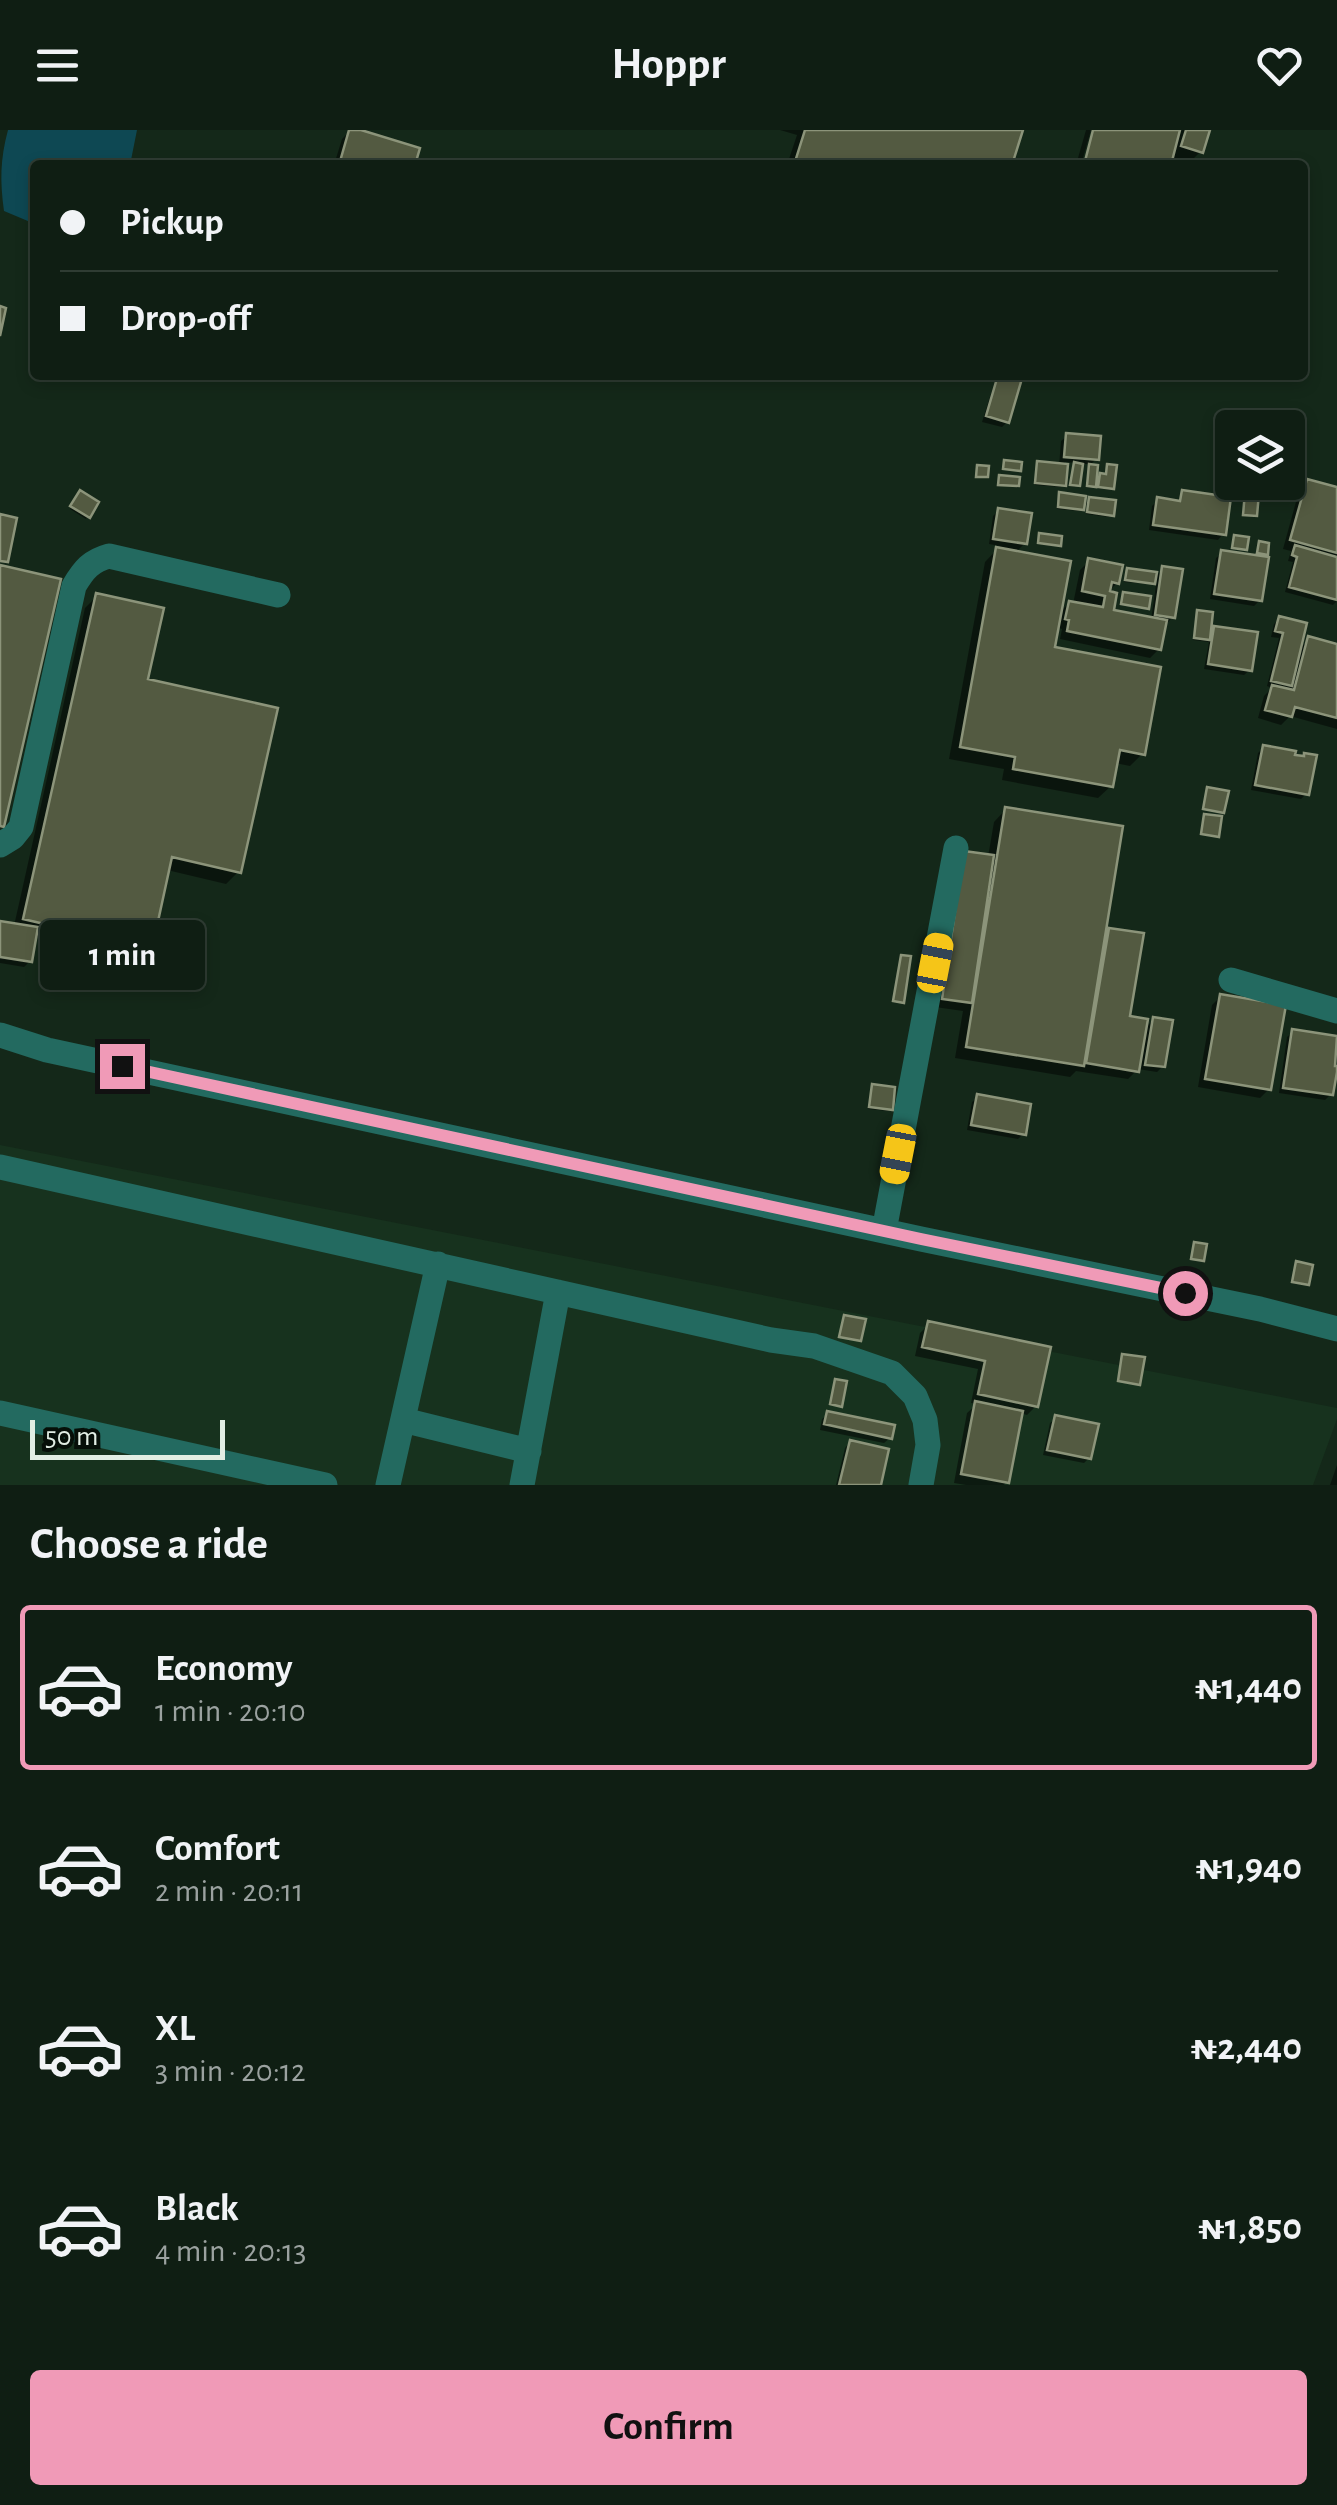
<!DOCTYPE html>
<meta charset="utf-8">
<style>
:root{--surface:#0f1e13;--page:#18271c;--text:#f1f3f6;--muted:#9ba2a0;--line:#2f3c33;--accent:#f09ab7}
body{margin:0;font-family:"Alegreya Sans",sans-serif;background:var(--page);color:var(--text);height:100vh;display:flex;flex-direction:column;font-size:38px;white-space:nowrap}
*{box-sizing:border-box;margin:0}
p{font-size:32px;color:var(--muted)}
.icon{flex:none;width:55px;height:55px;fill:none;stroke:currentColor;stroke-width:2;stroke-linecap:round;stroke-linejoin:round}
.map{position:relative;height:1355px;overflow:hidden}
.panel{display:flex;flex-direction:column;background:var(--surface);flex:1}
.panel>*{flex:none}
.banner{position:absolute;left:30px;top:30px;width:1278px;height:220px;border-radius:10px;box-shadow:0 5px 15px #0003,0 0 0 2px var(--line);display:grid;align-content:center;height:220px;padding:0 30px;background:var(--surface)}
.buttons{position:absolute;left:1215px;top:280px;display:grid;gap:20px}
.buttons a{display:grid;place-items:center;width:90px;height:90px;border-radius:10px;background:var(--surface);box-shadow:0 5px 15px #0003,0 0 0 2px var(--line);font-size:50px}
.scale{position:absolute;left:30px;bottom:25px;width:195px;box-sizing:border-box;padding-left:10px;border:5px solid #e2eee4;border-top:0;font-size:28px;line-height:35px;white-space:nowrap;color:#e2eee4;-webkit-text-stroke:8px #060f08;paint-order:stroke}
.end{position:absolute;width:45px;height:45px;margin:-22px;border:12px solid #f09ab7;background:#111;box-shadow:0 0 0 5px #111}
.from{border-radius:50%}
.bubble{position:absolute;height:70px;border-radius:10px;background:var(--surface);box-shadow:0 5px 15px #0003,0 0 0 2px var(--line);font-size:32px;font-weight:700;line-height:70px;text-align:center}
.car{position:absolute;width:30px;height:60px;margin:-30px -15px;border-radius:12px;box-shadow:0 0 8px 2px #0007;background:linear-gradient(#f5c518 24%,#345 0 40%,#f5c518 0 76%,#345 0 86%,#f5c518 0)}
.banner b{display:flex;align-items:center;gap:35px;height:95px;font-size:38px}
.banner b+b{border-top:2px solid var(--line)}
.banner i{width:25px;height:25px;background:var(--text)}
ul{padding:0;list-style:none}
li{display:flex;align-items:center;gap:30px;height:165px;margin:0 20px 15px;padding:0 10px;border:5px solid transparent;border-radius:10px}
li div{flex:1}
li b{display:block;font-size:38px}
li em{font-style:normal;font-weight:700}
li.active{border-color:var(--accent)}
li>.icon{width:90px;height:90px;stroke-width:1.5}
h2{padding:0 30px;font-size:45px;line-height:120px}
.primary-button{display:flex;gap:20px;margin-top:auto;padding:20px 30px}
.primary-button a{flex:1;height:115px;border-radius:10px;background:var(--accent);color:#111;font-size:40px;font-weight:700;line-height:115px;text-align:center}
header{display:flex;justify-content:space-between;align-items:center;height:130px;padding:0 30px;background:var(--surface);font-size:45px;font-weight:700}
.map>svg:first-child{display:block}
.built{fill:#17321e}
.water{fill:#0e4853}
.shadow{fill:#0007}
.building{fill:#535a41;stroke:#8c947a;stroke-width:2.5}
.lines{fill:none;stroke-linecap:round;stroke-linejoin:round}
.minor{stroke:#236a60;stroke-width:25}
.route{stroke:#f09ab7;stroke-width:12}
</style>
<header><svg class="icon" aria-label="menu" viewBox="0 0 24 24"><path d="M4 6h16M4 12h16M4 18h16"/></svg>Hoppr<svg class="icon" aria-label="heart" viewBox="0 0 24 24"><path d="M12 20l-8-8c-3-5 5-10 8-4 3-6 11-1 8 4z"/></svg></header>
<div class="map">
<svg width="1337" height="1355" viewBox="0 0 1337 1355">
<rect width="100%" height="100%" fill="#142819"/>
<path class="built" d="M0,1015l1337,263v11l-24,66h-1313z"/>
<path class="water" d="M8,0h129l-7,35h-95v59l-31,-13c-4,-30 -4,-51 4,-81z"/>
<path class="shadow" d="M351,0l61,35h-78l8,-26z
M780,0h241l-12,35h-222l10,-30z
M1086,0h5l-10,35h-5z
M1096,0h111l-6,21 -12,12 -19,-5 -2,7h-82z
M997,245h17l-7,47 -5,5 -20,-5z
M1067,306l29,23 -5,5h-10l-6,23 -5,-1 3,-19 4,-4 -12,-1 -4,25 -26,-2 3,-21 21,2 2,-25z
M1108,336l4,22 -2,2 -13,-2 1,-7 -7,7 -5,-1 4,-20 4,16 7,-7 4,1z
M1308,352l29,8v111l-4,4 -48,-13 8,-30 -5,-1 3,-10 -8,-2 16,-58z
M1183,363l40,41 -5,6 -69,-10 3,-24 6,-6 19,3z
M78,365l18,8 -10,16 -16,-10z
M1060,365l22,12 8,-8 21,16 -2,2 -23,-3 1,-10 -7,7 -23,-2z
M999,380l26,33 -10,10 43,61 11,-11 4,1 7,-34 9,-9 28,22 -10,10 4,19 40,8 6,-42 -6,6 -27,-2 1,-9 3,-2 25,8 10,-10 10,48 -6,6 -3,-1 -5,27 -9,9 -90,-19 2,-10 -6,-2 -4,22 91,104 -13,13 -15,-3 -4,23 -13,12 -96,-18 2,-11 -55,-10 36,-197 15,-16 -11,-2 4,-28z
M1259,414l6,10 -4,5 -1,41 -6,6 -44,-7 6,-41 6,-5 33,5z
M97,466l48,84 94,191 -13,13 -59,-14 -17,77 -13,13 -103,-24 -4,25 -6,6 -24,-4v-40l14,3 71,-318z
M1198,482l10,24 7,-8 35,42 -6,5 -40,-6 5,-27 -16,-2z
M1280,489l18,32 11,-12 28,8v82l-47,-13 -9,9 -23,-7 6,-22 8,-8 -5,-2 12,-48 -8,-1 3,-13z
M1264,617l42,47 -5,5 -50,-9 7,-37z
M1006,679l96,129 8,-7 17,87 17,11 9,-9 10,46 -6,6 -19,-3 -10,10 -52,-8 -6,6 -115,-19 8,-47 -28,-4 21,-144 32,-6 6,-35z
M1221,866l48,93 -9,9 -62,-11 14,-82z
M1293,902l44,7 -6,55 -6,6 -46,-7 8,-56z
M873,957l17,22 -2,2 -20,-2z
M978,967l45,37 -5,5 -51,-9 5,-28z
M929,1194l119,25 -12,57 -9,9 -7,-2 -14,69 -2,3h-38l-12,-2 13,-70 10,-9 -6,-1 7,-34 -63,-13 5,-23z
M828,1284l62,24 -6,5 -64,-13 2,-11z
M1056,1288l33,40 -5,5 -41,-8 7,-32z
M850,1312l28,43h-42l9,-37z
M1337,1335v20h-7z"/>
<path class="building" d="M349,0h12l59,18 -5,17h-76z
M805,0h218l-11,35h-218z
M1093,0h87l-9,35h-87z
M1186,0h24l-7,23 -22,-7z
M0,176l6,2 -6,28z
M998,245h25l-14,48 -23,-7z
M1066,303l35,3 -2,24 -35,-3z
M1004,330l18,2 -1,9 -18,-2z
M1037,331l31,3 -2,22 -31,-3z
M1074,332l9,2 -3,22 -10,-1z
M1089,334l9,1 -2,22 -9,-1z
M1107,334l10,1 -3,24 -16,-2 2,-14 6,1z
M977,335l12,1 -1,11h-12z
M999,345l21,2 -1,9 -21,-1z
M1307,349l30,8v66l-47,-13z
M80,360l19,12 -9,16 -20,-12z
M1182,360l49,7 -5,38 -73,-10 4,-28 23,4z
M1059,362l27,4 -2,14 -26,-3z
M1245,362l14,1 -2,23 -14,-1z
M1089,367l27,3 -2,16 -27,-4z
M998,378l34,5 -5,31 -34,-5z
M0,384l17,4 -9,44 -8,-1z
M1039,403l23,3 -1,10 -23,-3z
M1234,405l15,2 -2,13 -15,-2z
M1259,411l10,2 -1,12 -11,-2z
M1295,415l42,12v43l-48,-13 8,-30 -5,-2z
M996,417l75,14 -16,86 106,20 -16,88 -25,-5 -7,37 -100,-18 2,-12 -55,-10z
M1221,420l48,7 -7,44 -48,-7z
M1088,428l35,7 -4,19 -7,-2 -2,9 7,2 -3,17 53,10 -6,30 -94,-19 2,-11 -4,-1 4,-18 34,6 2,-11 -23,-5z
M0,435l61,14 -57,248 -4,-1z
M1162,436l21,3 -8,49 -20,-3z
M1127,438l30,4 -2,12 -30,-4z
M1123,462l28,4 -2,13 -28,-5z
M96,463l68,15 -16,71 130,29 -37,165 -69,-16 -20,92 -129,-30z
M1197,480l16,2 -3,28 -16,-2z
M1279,486l28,7 -15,63 -21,-5 12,-48 -8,-2z
M1214,496l44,6 -6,39 -44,-7z
M1308,506l29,8v74l-42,-11 -3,10 -27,-7 7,-25 22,5z
M1263,615l33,6 -1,4 9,1v-3l13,2 -8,40 -54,-10z
M1207,657l22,4 -5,22 -21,-4z
M1005,677l118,19 -39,240 -118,-19z
M1204,684l18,2 -3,21 -18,-3z
M964,721l30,4 -22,148 -30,-4z
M0,791l38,6 -6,35 -32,-5z
M1109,798l35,5 -14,83 18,3 -9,53 -53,-9z
M901,825l10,1 -7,47 -11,-2z
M1220,864l66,11 -15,85 -66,-11z
M1153,887l20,3 -8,47 -20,-2z
M1292,899l45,7 -2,30h2v6l-4,23 -50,-7z
M872,954l23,3 -2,23 -24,-3z
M977,964l54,10 -5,31 -55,-10z
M1194,1112l13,2 -3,17 -13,-2z
M1296,1131l17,4 -4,20 -17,-3z
M844,1185l22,4 -5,22 -22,-4z
M928,1191l123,26 -13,60 -60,-13 7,-33 -63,-14z
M1122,1224l23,3 -5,28 -22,-4z
M835,1249l12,2 -5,26 -12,-3z
M975,1271l48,10 -14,72 -48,-9z
M827,1281l68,14 -3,14 -68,-15z
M1055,1285l44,9 -8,35 -44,-9z
M850,1310l39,9 -8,36h-42z"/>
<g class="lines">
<path class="minor" d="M0,715l13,-8 8,-10 53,-241c10,-17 17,-25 35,-30l169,39
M1231,850l106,31
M0,905l47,15 874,189 339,70 77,20
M0,1037l771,173 43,6 78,27 23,23 10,24 3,25 -7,40
M884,1101l72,-383
M0,1283l325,72
M403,1290l126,31
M388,1355l50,-221
M522,1355l36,-193"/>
</g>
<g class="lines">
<path class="route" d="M122,936l799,173 264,54"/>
</g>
</svg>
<div class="buttons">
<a><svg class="icon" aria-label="layers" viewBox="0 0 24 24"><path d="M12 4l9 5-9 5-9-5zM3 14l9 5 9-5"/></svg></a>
</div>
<div class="scale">50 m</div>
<i class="end from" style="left:1185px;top:1163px"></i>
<i class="end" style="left:122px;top:936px"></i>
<div class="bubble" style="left:40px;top:790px;width:165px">1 min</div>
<i class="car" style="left:935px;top:833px;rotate:11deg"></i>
<i class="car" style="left:898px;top:1024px;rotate:191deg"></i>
<div class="banner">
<b><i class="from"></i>Pickup</b>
<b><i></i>Drop-off</b>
</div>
</div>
<section class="panel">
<h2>Choose a ride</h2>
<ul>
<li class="active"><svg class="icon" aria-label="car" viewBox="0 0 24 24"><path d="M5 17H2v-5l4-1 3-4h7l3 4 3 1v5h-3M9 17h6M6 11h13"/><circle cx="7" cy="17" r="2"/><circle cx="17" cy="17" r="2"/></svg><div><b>Economy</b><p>1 min · 20:10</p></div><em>₦1,440</em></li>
<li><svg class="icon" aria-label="car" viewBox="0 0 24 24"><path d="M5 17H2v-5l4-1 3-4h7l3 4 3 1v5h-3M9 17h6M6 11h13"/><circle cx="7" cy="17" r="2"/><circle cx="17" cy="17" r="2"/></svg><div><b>Comfort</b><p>2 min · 20:11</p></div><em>₦1,940</em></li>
<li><svg class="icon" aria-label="car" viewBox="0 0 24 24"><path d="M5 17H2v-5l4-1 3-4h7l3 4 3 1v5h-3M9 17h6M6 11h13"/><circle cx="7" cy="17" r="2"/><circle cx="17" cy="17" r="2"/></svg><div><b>XL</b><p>3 min · 20:12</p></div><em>₦2,440</em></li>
<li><svg class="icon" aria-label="car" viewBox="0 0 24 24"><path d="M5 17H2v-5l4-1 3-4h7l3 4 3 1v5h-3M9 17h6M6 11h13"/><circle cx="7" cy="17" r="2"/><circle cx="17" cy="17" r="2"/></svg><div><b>Black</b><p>4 min · 20:13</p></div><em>₦1,850</em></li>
</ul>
<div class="primary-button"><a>Confirm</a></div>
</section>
